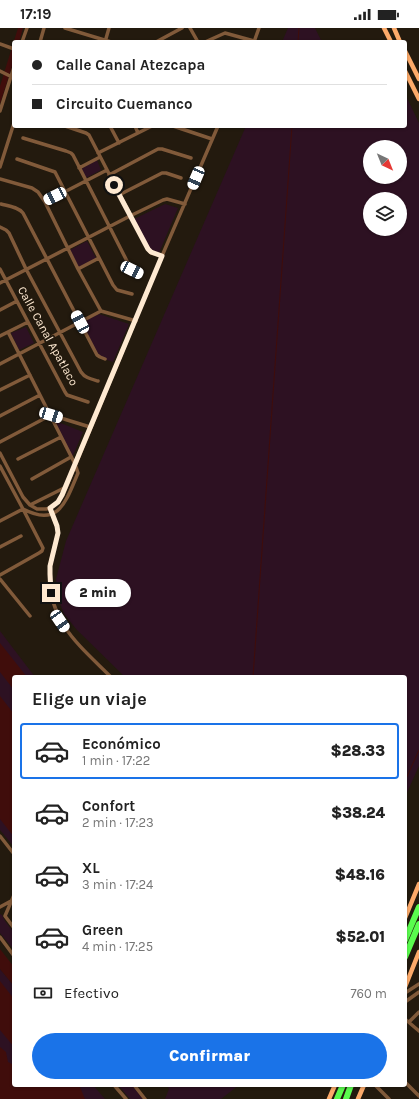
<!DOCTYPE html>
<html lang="es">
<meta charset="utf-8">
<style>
:root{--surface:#fff;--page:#f2f2f2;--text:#222;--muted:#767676;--line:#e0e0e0;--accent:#1a73e8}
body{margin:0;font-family:Karla,sans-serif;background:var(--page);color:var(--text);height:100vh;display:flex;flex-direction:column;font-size:15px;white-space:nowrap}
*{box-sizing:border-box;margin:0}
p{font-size:13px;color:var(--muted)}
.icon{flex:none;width:22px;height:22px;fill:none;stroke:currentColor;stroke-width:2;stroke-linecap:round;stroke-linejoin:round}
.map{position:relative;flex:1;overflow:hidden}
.drawer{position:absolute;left:12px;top:647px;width:395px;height:412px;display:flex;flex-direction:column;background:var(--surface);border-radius:4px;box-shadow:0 1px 3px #0004}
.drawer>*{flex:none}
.banner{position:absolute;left:12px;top:12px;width:395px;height:88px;border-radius:4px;box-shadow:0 1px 3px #0004;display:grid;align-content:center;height:88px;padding:0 20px;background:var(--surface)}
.needle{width:26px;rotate:137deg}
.buttons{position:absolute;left:363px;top:112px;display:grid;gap:8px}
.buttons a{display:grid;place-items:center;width:44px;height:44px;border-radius:50%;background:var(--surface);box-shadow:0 1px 3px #0004;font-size:20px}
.end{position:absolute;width:18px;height:18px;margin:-9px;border:5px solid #fee9d1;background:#111;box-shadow:0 0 0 2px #111}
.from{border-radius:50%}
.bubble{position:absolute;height:28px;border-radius:14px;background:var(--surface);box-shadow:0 1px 3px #0004;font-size:13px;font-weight:800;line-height:28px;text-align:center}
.car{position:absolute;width:12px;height:24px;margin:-12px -6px;border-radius:5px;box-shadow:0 0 3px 1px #0007;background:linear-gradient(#fff 24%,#345 0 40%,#fff 0 76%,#345 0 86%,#fff 0)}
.banner b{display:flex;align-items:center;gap:14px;height:38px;font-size:15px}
.banner b+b{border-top:1px solid var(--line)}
.banner i{width:10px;height:10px;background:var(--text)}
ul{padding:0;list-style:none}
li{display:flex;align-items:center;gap:12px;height:56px;margin:0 8px 6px;padding:0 12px;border:2px solid transparent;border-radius:4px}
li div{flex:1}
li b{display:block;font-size:15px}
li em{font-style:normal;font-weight:800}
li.active{border-color:var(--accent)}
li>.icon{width:36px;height:36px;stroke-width:1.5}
h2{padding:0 20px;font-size:18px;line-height:48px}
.pay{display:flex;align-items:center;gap:10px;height:44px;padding:0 20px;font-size:15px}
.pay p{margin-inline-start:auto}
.button{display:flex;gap:8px;margin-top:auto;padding:8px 20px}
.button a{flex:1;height:46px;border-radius:24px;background:var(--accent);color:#fff;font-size:16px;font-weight:800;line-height:46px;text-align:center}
.status{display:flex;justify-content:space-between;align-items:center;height:28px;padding:0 20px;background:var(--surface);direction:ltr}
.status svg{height:11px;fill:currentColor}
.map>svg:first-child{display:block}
.green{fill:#2d1122;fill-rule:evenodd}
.water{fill:#400d0b}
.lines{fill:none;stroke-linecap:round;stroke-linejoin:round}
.stream{stroke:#400d0b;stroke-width:1}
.minor{stroke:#815a3a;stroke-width:3.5}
.secondary{stroke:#fcaa6a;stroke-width:4.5}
.motorway{stroke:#5afc4e;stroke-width:6}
.route{stroke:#fee9d1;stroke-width:5}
.labels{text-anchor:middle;stroke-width:3.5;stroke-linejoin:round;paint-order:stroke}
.street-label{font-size:12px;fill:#fee9d1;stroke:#231a0e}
</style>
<div class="status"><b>17:19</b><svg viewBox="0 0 49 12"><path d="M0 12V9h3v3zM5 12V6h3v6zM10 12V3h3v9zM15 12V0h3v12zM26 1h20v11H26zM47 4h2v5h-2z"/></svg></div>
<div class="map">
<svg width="419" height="1071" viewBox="0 0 419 1071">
<rect width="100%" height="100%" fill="#231a0e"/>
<path class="green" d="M288,0h27l7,14h-40z
M405,66l14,29v643l-14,31v-120h-280l-48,-47 -13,-16 -7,-18 -1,-17 10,-38 180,-415h159zM370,119h30v30h-30zM370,171h30v30h-30z
M97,132l4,10 -17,9 -5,-9z
M165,176l13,4 -19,45 -9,-4 -16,-30z
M87,213l9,17 -19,10 -9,-17z
M99,286l30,10 -16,38 -15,-5 -17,-34z
M26,299l8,16 -15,7 -8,-17z
M51,391l32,13 -12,28z
M0,603l35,46h-21v170l-14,-17z
M0,886l2,1 3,6 9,12v17l-14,-17z
M0,941l14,17v99h79l12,14h-105z
M118,1057h14l11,14h-13z
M167,1057h72l-18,14h-56l4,-10z"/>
<path class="water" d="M18,0h5l-4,14h-5v18l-14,44v-18z
M0,615l27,34h-13v13l-14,-18z
M0,668l14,18v123l-14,-18z
M0,921l14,18v19l-14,-17z
M0,953l14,18v48l-14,-17z
M0,1019l6,5 2,10 6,3v20h65l6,14h-85z"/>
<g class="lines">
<path class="stream" d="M298,14l1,-14
M253,649l39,-551
M405,753l14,-31"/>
<path class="minor" d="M65,0l46,14
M190,0l8,14
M22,14l5,-14
M40,14l4,-14
M105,14l4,-14
M156,14l26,-14
M205,14l20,-9 29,8
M254,14l5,-14
M0,16l14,5
M0,43l14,7
M0,83l14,-44
M65,98l21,7 3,2 59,114 3,4 11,3
M110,98l9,17
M135,98l3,7
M173,98l39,13
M23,110l43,13 5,2 2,2 57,112 11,7
M98,125l54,-27
M17,131l38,13 58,113 4,5 15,4
M0,139l14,-44
M79,140l21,-11
M109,147l49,-26h4l29,9
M0,151l32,9 6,4 7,10 33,67 23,42 35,10
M119,167l43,-22h4l15,5
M45,174l62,-32
M1,176c8,2 17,3 22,9l74,142 3,2 5,2
M0,199l6,3 3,3 17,36 55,103c4,6 10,7 17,9
M0,241l65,123 2,3 21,7
M78,241l21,-11
M0,255l130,-67 33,-16 4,-1 18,5
M0,282l17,-9
M0,308l28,-14
M0,336l101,-53
M0,362l30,-15
M0,388l40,-21
M0,414l51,-27 39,12
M0,425l23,44 7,8 7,4h9l4,-1 8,-6 5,-7 99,-239 56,-130
M18,431l43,-22
M0,438l23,43c36,19 43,-8 55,-36l-3,-9 -67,-132
M32,451l39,-22
M30,477l36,-18
M50,480l8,22c0,5 -2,10 -3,15 -3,9 -5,18 -5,27 -3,49 30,74 61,105
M0,493l23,-12 20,39 -1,3 -3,2 -39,22
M0,519l21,-11
M0,551l30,37
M0,808l14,18
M14,867l-9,21 9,12
M0,879l11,-6
M0,909l14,19
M405,965l14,-9
M405,974l14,-10
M405,991l14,12
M409,994l10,-10
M405,1054l14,14
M114,1057l12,14
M134,1057l11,14
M375,1057l14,14"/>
<path class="secondary" d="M384,0l7,14
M394,0l6,14
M405,23l14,28
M405,43l14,28
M405,890l14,-34
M405,959l14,-35
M329,1071l6,-14
M358,1071l6,-14"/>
<path class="motorway" d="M405,912l14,-33
M405,929l14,-33
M337,1071l6,-14
M346,1071l5,-14"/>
</g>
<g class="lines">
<path class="route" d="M51,565l-1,-19v-8l8,-33 -1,-7 -7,-18 8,-6 4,-7 100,-239 -11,-4 -3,-3 -34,-64"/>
</g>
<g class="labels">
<g class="street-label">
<text transform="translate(48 308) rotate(61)" y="4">Calle Canal Apatlaco</text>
</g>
</g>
</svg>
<div class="buttons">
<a><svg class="needle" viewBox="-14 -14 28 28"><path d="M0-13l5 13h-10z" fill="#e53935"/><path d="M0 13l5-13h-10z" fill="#767676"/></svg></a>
<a><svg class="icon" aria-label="layers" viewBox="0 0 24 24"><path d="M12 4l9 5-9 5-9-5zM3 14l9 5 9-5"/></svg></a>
</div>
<i class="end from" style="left:114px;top:157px"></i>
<i class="end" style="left:51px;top:565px"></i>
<div class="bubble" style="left:65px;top:551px;width:66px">2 min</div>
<i class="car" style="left:196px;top:150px;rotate:203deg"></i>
<i class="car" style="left:55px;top:168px;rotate:244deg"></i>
<i class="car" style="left:132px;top:242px;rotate:116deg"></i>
<i class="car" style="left:80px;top:294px;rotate:332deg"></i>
<i class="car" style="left:51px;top:387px;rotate:107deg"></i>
<i class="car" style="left:60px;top:593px;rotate:146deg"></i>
<div class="banner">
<b><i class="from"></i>Calle Canal Atezcapa</b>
<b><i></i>Circuito Cuemanco</b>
</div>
<section class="drawer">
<h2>Elige un viaje</h2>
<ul>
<li class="active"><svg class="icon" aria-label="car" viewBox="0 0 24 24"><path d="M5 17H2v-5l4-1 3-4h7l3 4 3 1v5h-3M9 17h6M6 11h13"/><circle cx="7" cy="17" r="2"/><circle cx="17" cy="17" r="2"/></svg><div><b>Económico</b><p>1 min · 17:22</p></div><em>$28.33</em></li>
<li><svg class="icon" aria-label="car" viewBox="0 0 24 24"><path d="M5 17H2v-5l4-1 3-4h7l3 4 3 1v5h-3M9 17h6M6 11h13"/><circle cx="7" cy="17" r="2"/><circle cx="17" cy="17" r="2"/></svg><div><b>Confort</b><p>2 min · 17:23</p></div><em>$38.24</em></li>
<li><svg class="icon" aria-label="car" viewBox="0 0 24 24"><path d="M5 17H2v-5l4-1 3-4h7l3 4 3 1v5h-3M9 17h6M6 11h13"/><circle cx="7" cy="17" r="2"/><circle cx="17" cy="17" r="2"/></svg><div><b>XL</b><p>3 min · 17:24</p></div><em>$48.16</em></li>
<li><svg class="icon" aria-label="car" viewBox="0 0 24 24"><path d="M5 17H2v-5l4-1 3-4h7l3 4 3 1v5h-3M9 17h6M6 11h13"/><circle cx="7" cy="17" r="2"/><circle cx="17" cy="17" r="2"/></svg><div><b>Green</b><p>4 min · 17:25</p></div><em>$52.01</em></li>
</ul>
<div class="pay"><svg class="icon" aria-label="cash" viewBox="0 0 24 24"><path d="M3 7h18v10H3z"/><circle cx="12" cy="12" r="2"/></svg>Efectivo<p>760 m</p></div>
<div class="button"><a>Confirmar</a></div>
</section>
</div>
